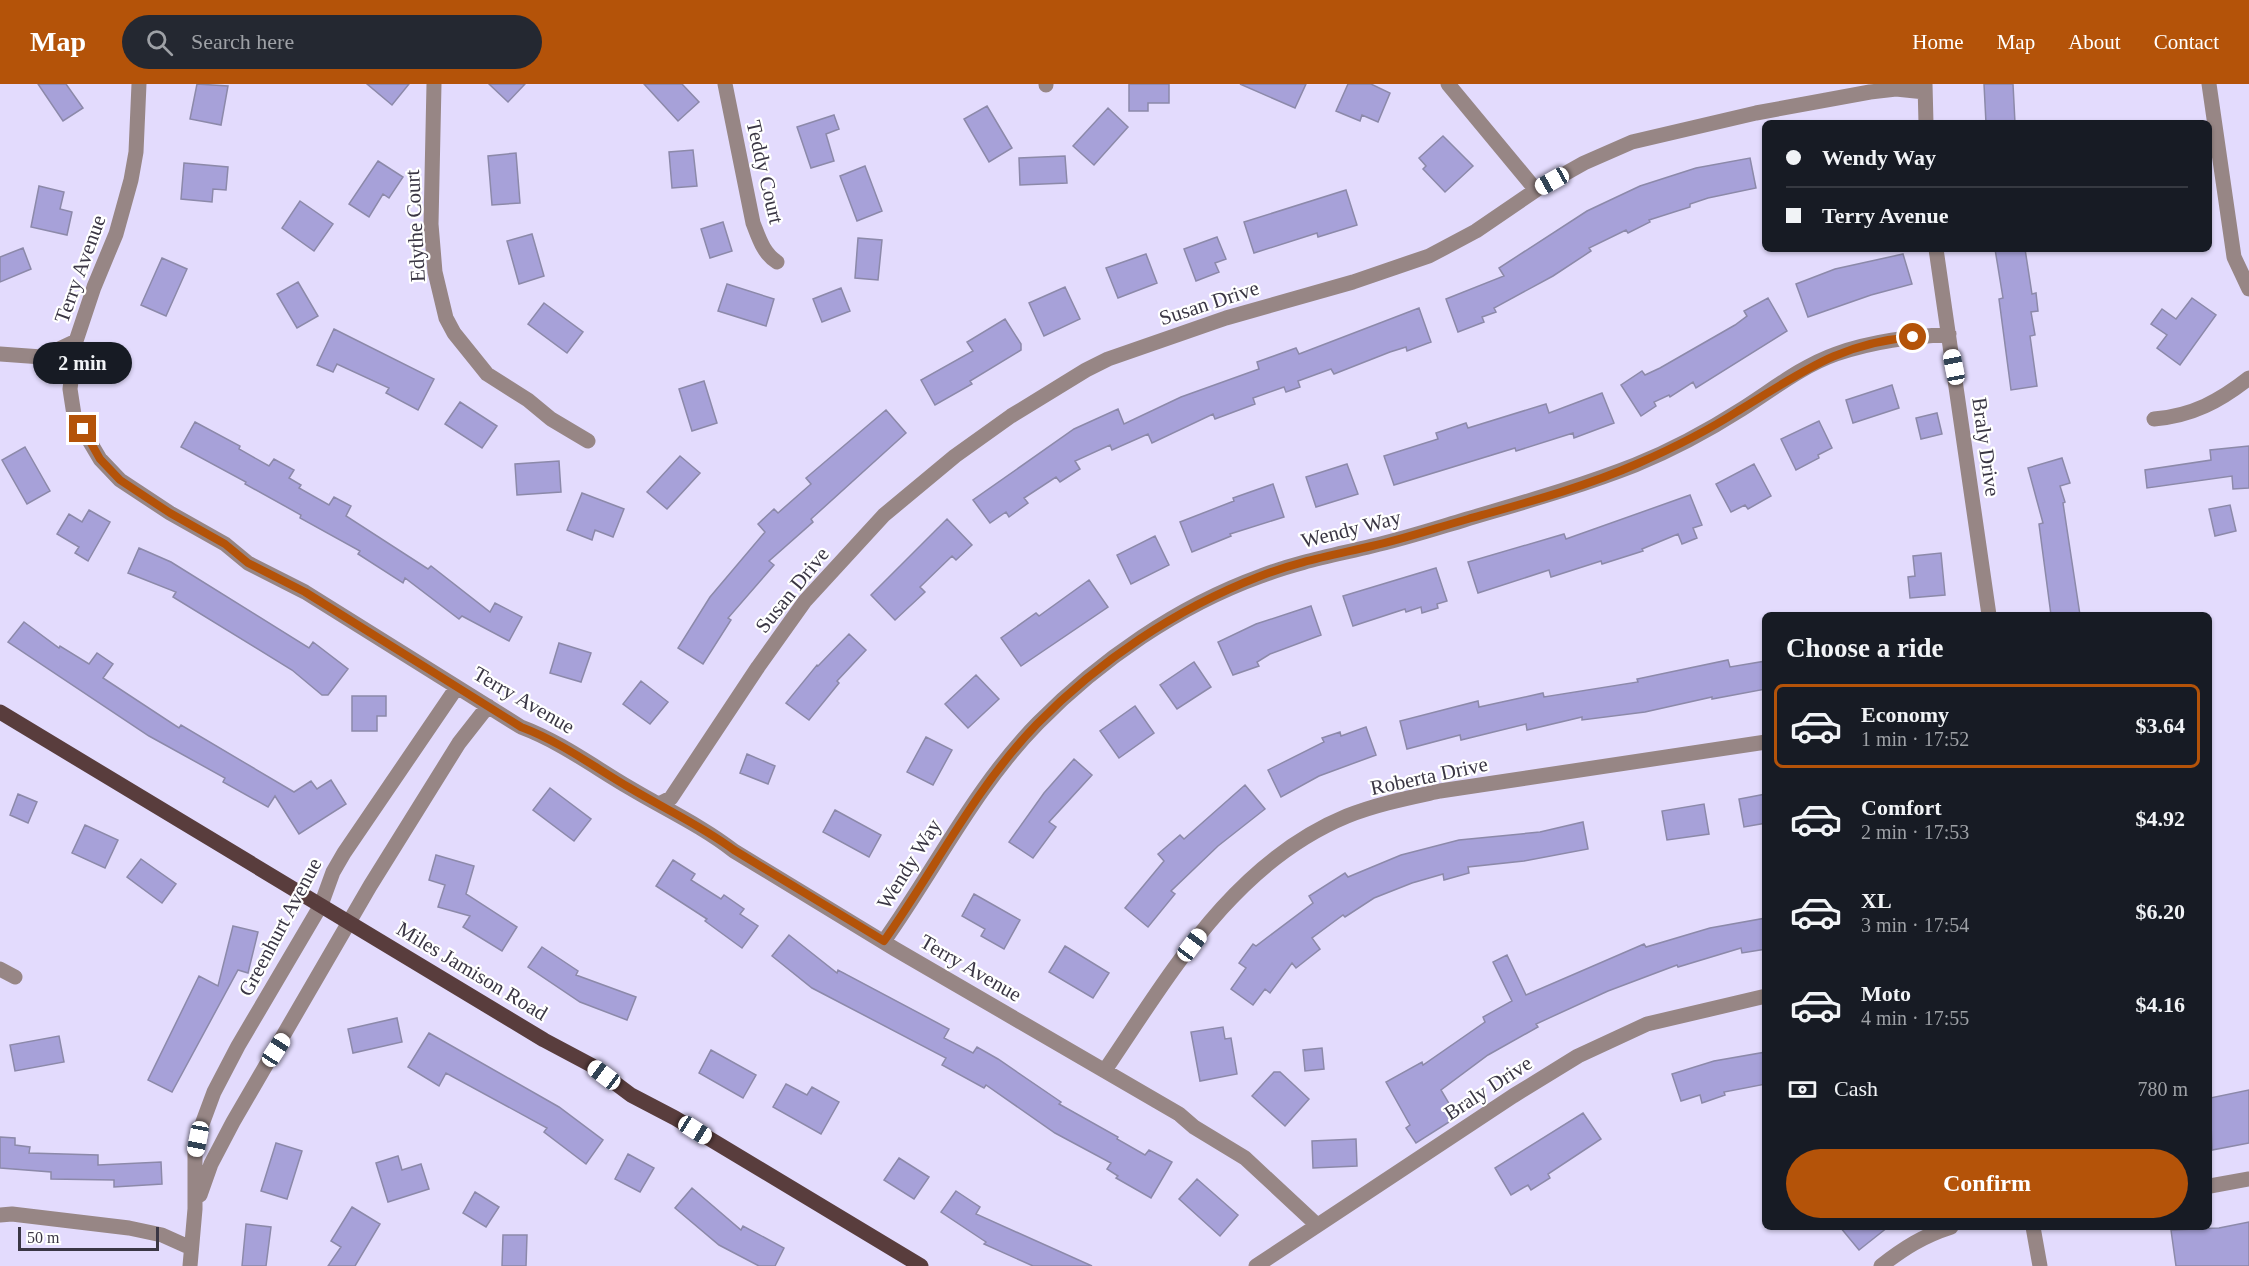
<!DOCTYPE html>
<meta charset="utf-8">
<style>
:root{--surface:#171b24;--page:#242831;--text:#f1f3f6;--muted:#9ea1a6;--line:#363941;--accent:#b45309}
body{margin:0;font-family:"Times New Roman",serif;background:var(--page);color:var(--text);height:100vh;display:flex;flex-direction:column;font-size:22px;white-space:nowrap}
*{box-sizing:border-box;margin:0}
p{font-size:20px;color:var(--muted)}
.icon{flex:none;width:33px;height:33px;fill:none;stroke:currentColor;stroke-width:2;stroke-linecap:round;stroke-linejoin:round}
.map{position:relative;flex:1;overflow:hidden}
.drawer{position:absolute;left:1762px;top:528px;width:450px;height:618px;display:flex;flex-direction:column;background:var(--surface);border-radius:9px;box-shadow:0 2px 4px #0004}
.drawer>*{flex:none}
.hud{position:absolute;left:1762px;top:36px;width:450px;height:132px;border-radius:9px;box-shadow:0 2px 4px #0004;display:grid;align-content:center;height:132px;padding:0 24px;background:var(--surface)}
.scale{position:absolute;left:18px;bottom:15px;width:141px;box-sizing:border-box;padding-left:6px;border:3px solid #3a3644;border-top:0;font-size:16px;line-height:21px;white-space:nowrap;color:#3a3644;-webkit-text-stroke:4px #fff;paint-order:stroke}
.end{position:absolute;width:27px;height:27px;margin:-14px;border:8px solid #b45309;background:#fff;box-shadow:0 0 0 3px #fff}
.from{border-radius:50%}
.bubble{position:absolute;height:42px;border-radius:21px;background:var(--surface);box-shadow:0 2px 4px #0004;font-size:20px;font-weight:800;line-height:42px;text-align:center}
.car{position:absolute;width:18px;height:36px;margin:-18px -9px;border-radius:8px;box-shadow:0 0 4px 2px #0007;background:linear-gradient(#fff 24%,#345 0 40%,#fff 0 76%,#345 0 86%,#fff 0)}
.hud b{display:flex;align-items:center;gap:21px;height:57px;font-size:22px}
.hud b+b{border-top:2px solid var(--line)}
.hud i{width:15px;height:15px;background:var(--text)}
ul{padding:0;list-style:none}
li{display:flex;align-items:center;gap:18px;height:84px;margin:0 12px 9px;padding:0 12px;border:3px solid transparent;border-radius:9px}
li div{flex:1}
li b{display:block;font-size:22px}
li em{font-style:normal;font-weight:800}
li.current{border-color:var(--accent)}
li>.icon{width:54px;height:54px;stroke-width:1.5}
h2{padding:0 24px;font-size:27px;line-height:72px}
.pay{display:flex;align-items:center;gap:15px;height:66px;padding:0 24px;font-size:22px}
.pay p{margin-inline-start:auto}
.primary-button{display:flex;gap:12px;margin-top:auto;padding:12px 24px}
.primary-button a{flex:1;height:69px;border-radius:36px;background:var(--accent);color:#fff;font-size:24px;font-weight:800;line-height:69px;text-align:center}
header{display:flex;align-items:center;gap:36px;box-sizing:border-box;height:84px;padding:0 30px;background:var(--accent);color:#fff}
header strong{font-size:28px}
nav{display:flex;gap:33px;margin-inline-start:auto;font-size:21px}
.search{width:420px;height:54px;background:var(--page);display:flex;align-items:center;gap:15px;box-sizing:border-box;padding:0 21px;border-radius:33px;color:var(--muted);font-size:22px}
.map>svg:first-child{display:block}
.building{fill:#a7a1d9;stroke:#8c89a9;stroke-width:1.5}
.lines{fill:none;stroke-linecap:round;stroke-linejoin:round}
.minor{stroke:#978685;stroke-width:15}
.major{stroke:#593d3d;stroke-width:15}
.route{stroke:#b45309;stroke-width:8}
.labels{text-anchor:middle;stroke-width:4.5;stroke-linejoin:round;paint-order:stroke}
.street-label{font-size:21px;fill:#3a3644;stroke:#fff}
</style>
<header>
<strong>Map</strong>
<div class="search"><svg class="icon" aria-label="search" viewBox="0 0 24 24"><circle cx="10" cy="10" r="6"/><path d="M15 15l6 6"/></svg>Search here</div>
<nav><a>Home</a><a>Map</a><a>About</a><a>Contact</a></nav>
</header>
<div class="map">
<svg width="2249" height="1182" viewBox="0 0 2249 1182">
<rect width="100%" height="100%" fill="#e3dbfd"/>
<path class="building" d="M38,0h28l17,24 -20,13z
M197,0l31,2 -7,39 -31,-6z
M367,0h42l-17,21z
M489,0h36l-17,18z
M644,0h38l17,18 -21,19z
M1129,0h40v19h-21v8h-19z
M1240,0h66l-11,24z
M1348,0h23l19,9 -12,29 -16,-7 -2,6 -24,-10z
M1984,0h29l2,39h-29z
M987,22l25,42 -23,14 -25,-43z
M1108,24l20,19 -34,38 -21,-19z
M834,31l5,14 -13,5 8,27 -23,7 -14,-41z
M1443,52l30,30 -28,26 -22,-23 3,-3 -7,-8z
M693,66l4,36 -25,2 -3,-36z
M516,69l4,50 -28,2 -4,-49z
M1065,72l2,27 -47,2 -1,-27z
M1750,74l6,30 -48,10 -18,6v3l-41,13 1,2 -22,11 -2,-3 -37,18 2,3 -38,25 -59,32 2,4 -14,5 2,5 -26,10 -12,-33 58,-23 -5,-8 88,-57 53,-25 56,-18z
M378,77l25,16 -14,21 -6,-4 -14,23 -20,-13z
M184,79l44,4 -2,23 -13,-1 -1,13 -31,-3z
M865,82l17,45 -25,10 -17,-45z
M39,102l25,6 -4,17 12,3 -5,23 -36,-8z
M1346,106l11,35 -39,12 -1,-4 -63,20 -10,-31z
M300,117l33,23 -19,27 -32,-23z
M723,138l9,29 -22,7 -9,-29z
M532,150l12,42 -25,8 -12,-43z
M1217,153l9,22 -11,4 4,9 -23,9 -12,-32z
M858,154l24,2 -4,40 -23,-2z
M23,164l8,21 -31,13v-25z
M1995,165h30l7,45 4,-1 2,18 -7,1 4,23 -5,1 7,50 -26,4 -12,-91 4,-1z
M1146,170l11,29 -39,15 -12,-30z
M1903,170l9,30 -41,11 -63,22 -12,-33 39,-15z
M162,174l25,11 -21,47 -25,-11z
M298,198l20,34 -21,12 -20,-34z
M727,200l47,15 -8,27 -48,-15z
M1065,203l15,32 -36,17 -15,-33z
M841,204l9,23 -28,11 -9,-23z
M1768,214l19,33 -91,57 -3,-6 -23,15 -1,-2 -15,7 2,4 -15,10 -20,-31 21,-14 3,4 15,-7 75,-43 12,-9 -3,-5z
M2192,214l24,17 -36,50 -23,-17 10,-13 -16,-11 11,-15 14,10z
M544,219l39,29 -16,21 -39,-29z
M1419,224l12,34 -24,9 -1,-4 -16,5 -56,22 -3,-5 -33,12 2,6 -14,5 -2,-5 -31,11 2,6 -40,15 -2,-5 -61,29 -4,-9 -36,16 -2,-5 -35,16 5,8 -20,13 -4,-5 -32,21 4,5 -19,14 -3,-5 -16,11 -17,-23 101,-71 44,-20 6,15 57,-27 78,-28 -2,-7 39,-14 3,6z
M1005,235l16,25v6l-51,31 2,3 -37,21 -14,-25 52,-29 -6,-9z
M334,245l100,50 -16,31 -32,-17 3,-5 -52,-24 -4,8 -16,-7z
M704,297l13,42 -25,8 -13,-42z
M1892,301l7,23 -46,15 -7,-23z
M1602,309l12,30 -40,15 -1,-5 -57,18 -1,-3 -121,37 -10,-29 54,-17 -2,-6 30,-10 2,5 78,-24 3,9z
M460,318l37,24 -15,22 -37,-24z
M886,326l20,23 -95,86 2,3 -44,39 5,4 -46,53 3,2 -28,44 -25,-16 32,-51 55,-65 -7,-8 16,-15 4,4 33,-29 -5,-6z
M1937,329l5,21 -21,5 -5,-21z
M1819,337l13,27 -14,7 1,3 -23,12 -15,-31z
M195,338l45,24 -1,3 30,17 5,-7 20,11 -5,8 12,7 -2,3 30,17 5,-8 17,9 -5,10 82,53 3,-3 59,46 5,-9 27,14 -13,24 -47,-25 -3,3 -54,-41 -2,5 -45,-29 2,-3 -60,-33 1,-3 -56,-31 1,-2 -65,-35z
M2249,362v42l-16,1 -1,-13 -85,12 -2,-18 66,-10 -1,-10z
M25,363l25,44 -23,13 -25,-44z
M680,372l20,17 -33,36 -20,-17z
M2062,374l8,25 -10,3 5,16 -2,1 17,112h-29l-12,-91 4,-1 -15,-55z
M559,377l2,31 -44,3 -2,-31z
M1347,380l11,30 -42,13 -10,-30z
M1754,380l17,32 -23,13 -3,-4 -14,7 -15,-28z
M1273,400l11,33 -54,17 1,2 -39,16 -12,-30 54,-21 -1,-3z
M582,409l42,16 -11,28 -18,-7 -3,10 -25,-10z
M1690,411l12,30 -9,3 4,10 -15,6 -4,-10 -36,15 1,2 -41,13 -1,-3 -50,16 -2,-7 -71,23 -10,-31 96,-28 2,5z
M2230,421l6,26 -21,5 -6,-27z
M89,426l21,12 -22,39 -13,-8 4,-6 -22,-13 12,-20 13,8z
M947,435l25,26 -16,15 -4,-4 -32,31 5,5 -30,28 -24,-25z
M1155,452l14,29 -38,19 -14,-29z
M139,464l32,14 138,86 4,-6 35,27 -20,26h-6l-30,-25 -119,-73 3,-5 -48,-19z
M1941,469l4,42 -35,3 -2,-21 7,-1 -2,-20z
M1436,484l11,33 -10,3 1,4 -16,5 -1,-6 -15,5 -1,-3 -52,17 -10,-30z
M1089,496l19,27 -87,59 -20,-28 35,-25 3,3z
M1311,522l10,29 -51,19 -13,8 2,4 -26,9 -15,-33 38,-18z
M24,538l35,26 1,-2 29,18 8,-11 16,11 -10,14 76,50 2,-3 113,67 17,-11 6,8 14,-9 15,24 -47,30 -24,-38 -7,11 -45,-25 2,-4 -76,-42 -141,-94z
M849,550l17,16 -29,31 2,2 -30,37 -23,-17 31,-38 1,1z
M559,559l32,10 -10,29 -31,-9z
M1728,576l2,7 36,-6v28l-54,10v-2l-67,15 -63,8v-3l-55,13 -1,-6 -65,16 -1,-5 -53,14 -7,-28 78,-20 1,6 64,-14 1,4 94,-15 -1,-3z
M1194,578l17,25 -34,22 -17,-24z
M976,591l23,24 -31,29 -23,-24z
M641,597l27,21 -18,22 -27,-20z
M352,612h34v20h-9v15h-25z
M1135,622l19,27 -35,25 -19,-27z
M1366,643l10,28 -57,21 -38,21 -13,-27 56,-28 -2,-4 18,-6 1,4z
M926,653l26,13 -19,35 -26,-13z
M747,670l28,12 -7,18 -28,-11z
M1074,675l18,16 -43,47 7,5 -23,31 -24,-16 35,-49z
M1245,701l20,24 -47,37 -47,45 4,3 -27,33 -23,-19 39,-47 -6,-7 22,-19 4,4z
M550,704l41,31 -17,22 -41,-31z
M18,710l19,8 -9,21 -18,-8z
M1766,710v29l-22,4 -5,-28z
M1704,720l5,30 -42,6 -5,-29z
M835,726l46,25 -12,22 -46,-25z
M1583,738l5,27 -64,12 -56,6 1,6 -25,7 -1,-6 -31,9 -38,15 -29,19 -2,-2 -31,23 8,11 -24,19 -4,-5 -22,30 -5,-4 -12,16 -22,-16 15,-21 -7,-5 14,-19 3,2 57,-43 -4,-7 36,-23 3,4 53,-22 58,-15 81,-8z
M85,741l33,15 -13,28 -33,-15z
M436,771l38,11 -8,28 51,33 -15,24 -39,-24 7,-11 -32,-9 7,-22 -16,-5z
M141,775l35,25 -14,19 -35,-26z
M673,776l22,14 -4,6 30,19 3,-4 20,14 -4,5 18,12 -16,22 -37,-27 2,-2 -51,-33z
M974,810l46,26 -16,29 -23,-13 4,-7 -23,-13z
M1766,834v31l-24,4 -1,-5 -63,19 -1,-2 -69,26 -72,33 2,3 -50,28 -47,35 16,27 -41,26 -10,-15 4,-3 -24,-43 36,-20 1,3 62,-43 -2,-5 29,-16 -19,-39 14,-7 19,40 118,-51 2,3 64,-19z
M233,842l25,6 -10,41 -10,-3 -66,122 -24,-12 51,-104 19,10z
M789,851l48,38 1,-3 111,59 -5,9 29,15 4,-6 21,12 63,43 -2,2 59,33 -1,2 28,16 4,-5 23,12 -21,36 -35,-20 2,-2 -11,-7 4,-6 -56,-30 -69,-48 -2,3 -42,-23 4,-7 -134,-70 -40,-32z
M1065,862l44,27 -16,25 -44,-26z
M542,863l36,24 -2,4 60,22 -9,23 -47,-18 -52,-35z
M397,934l5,24 -49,11 -5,-24z
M1223,943l2,12 6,-1 6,36 -37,7 -9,-49z
M429,949l130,74 44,33 -17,24 -42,-32 3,-4 -101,-55 -7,13 -31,-19z
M59,952l5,26 -49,9 -5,-26z
M1322,964l2,21 -19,2 -2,-21z
M711,966l45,25 -13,23 -44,-25z
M1766,968v32l-42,8 1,3 -23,8 -2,-8 -19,6 -9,-27 42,-13z
M1274,988h6l29,27 -24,27 -33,-30z
M786,1000l21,11 5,-8 27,15 -18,32 -48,-27z
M2249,1006v53l-37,7 -2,-52z
M1583,1029l18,26 -53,35 2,4 -19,12 -3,-5 -17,10 -16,-27z
M0,1053l15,1v7l15,2 -1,6 69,2v10l63,-3 1,22 -48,3v-7l-63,-1v-7l-51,-4z
M1356,1055l1,27 -44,2 -1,-27z
M276,1059l26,8 -15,48 -26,-8z
M628,1070l26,14 -14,24 -25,-13z
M398,1072l4,14 19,-6 8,25 -41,13 -12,-39z
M899,1074l30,19 -15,22 -30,-19z
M1197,1095l41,36 -18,21 -41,-37z
M692,1104l49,42 2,-4 41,22 -9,18h-16l-40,-21 -44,-37z
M956,1107l24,16 -4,7 116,52h-59l-49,-22 2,-2 -45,-30z
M475,1108l24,15 -13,20 -23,-14z
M352,1123l28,17 -25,42h-27l13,-19 -10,-6z
M2249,1138v44h-73l-5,-36 48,-2z
M246,1140l25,3 -5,39h-24z
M1840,1143h48l-29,23z
M503,1151h24l-1,31h-24z"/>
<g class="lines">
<path class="minor" d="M139,0l-3,68 -5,28 -15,54 -22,53 -18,54 -6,48 4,26 26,44 20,21 50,33 55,31 23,19 57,29 216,135c40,15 73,40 109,61 35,21 72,38 104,63l161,98 284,165 15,13 51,31 72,67
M434,0l-3,140 4,48 11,46 8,15 33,41 41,26 23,19 37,22
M725,0l28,139c6,15 10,30 24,39
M1448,0l88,106
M1925,0l1,39
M2209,0l25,173 15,32
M1046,1v-1
M1936,165l53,366
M0,270l42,3 34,-16
M2154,335c38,-3 66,-18 95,-41
M659,720l12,-6 87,-131 47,-66 79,-86 71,-59 56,-40 75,-46 22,-11 118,-41 127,-36 76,-26 47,-25 60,-41 48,-27 48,-21 124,-29 114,-21 26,-3 29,3
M884,857c52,-73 91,-154 154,-218 62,-63 140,-117 223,-147 36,-14 74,-21 111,-30 31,-7 62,-17 92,-26 57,-17 115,-33 171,-55 37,-15 74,-35 107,-56 30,-19 60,-43 94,-55 37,-13 74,-17 113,-20
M0,885l15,8
M1105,986c66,-97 128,-207 242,-254 30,-12 61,-18 93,-25l326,-49
M2210,1102l39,-7
M200,1111l11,-31 22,-42 137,-236 89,-143 29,-37
M0,1131l12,-1 117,14 33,7 29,13
M2033,1143l7,39
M190,1182l5,-57v-57l6,-25 13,-35 24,-46 83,-141 12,-33 11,-19 113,-166
M1256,1182l257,-170 65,-40 69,-32 119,-28
M1881,1182c23,-18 42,-30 70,-39"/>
<path class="major" d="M0,628l544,328 47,25 40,30 44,23 246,148"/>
</g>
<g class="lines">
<path class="route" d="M83,345l17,30 20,21 50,33 55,31 23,19 57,29 216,135c40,15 73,40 109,61 35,21 72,38 104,62l150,91c51,-72 91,-153 153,-217 62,-63 139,-115 221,-147 37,-15 76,-22 114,-31 32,-7 64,-18 96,-27 57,-16 117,-32 171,-56 34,-15 68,-32 99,-52 62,-37 100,-68 175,-74"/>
</g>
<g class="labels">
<g class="street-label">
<text transform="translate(765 88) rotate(77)" y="7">Teddy Court</text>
<text transform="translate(415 142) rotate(-93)" y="7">Edythe Court</text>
<text transform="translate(80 185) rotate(-70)" y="7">Terry Avenue</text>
<text transform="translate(1209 219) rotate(-18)" y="7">Susan Drive</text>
<text transform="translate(1986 363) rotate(82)" y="7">Braly Drive</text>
<text transform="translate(1351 445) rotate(-14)" y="7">Wendy Way</text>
<text transform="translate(792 506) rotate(-51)" y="7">Susan Drive</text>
<text transform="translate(524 616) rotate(30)" y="7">Terry Avenue</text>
<text transform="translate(1429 692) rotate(-12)" y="7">Roberta Drive</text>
<text transform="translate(909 780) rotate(-58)" y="7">Wendy Way</text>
<text transform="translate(280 843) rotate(-62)" y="7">Greenhurt Avenue</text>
<text transform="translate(971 884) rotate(30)" y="7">Terry Avenue</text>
<text transform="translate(472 887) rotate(31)" y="7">Miles Jamison Road</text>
<text transform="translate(1488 1004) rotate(-33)" y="7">Braly Drive</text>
</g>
</g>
</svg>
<div class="scale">50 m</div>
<i class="end from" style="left:1913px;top:253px"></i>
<i class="end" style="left:83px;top:345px"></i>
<div class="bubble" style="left:33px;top:258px;width:99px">2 min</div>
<i class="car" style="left:1552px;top:97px;rotate:241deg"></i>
<i class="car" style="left:1954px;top:283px;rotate:349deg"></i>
<i class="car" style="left:1192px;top:861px;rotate:37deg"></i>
<i class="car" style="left:276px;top:966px;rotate:33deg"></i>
<i class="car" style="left:604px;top:991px;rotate:307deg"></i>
<i class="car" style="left:695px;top:1046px;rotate:122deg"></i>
<i class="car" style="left:198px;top:1055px;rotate:191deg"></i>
<div class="hud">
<b><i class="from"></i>Wendy Way</b>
<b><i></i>Terry Avenue</b>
</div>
<section class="drawer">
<h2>Choose a ride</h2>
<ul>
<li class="current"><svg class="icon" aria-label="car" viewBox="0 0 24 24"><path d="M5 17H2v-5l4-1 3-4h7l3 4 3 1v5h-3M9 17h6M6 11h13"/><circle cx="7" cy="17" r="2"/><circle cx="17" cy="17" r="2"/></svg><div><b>Economy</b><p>1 min · 17:52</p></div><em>$3.64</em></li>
<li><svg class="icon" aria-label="car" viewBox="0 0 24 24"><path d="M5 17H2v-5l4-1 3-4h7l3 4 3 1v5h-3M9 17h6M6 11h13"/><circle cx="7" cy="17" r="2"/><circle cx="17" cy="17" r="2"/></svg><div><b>Comfort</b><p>2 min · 17:53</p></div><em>$4.92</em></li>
<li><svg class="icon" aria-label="car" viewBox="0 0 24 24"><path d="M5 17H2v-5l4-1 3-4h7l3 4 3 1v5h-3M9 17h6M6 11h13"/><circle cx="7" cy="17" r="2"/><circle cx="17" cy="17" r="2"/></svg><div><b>XL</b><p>3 min · 17:54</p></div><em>$6.20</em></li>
<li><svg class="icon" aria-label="car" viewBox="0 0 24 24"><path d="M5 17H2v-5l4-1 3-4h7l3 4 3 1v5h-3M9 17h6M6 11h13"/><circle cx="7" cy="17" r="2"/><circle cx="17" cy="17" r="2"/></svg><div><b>Moto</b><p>4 min · 17:55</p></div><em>$4.16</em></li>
</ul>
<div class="pay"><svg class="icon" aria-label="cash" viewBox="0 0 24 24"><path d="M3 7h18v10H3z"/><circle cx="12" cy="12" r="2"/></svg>Cash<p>780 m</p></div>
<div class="primary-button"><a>Confirm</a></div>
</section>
</div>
